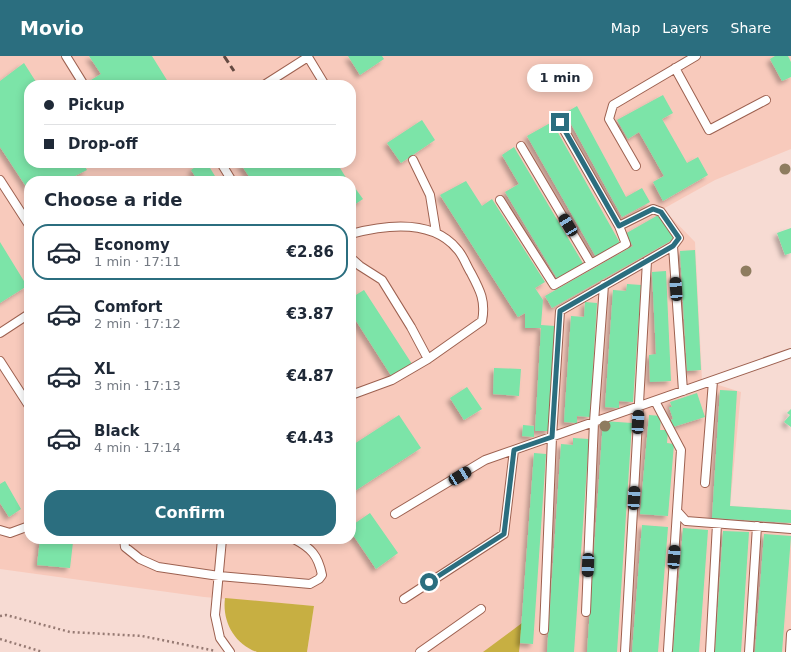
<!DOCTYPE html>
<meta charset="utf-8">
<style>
:root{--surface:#fff;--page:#f2f2f3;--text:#1f2937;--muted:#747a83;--line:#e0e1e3;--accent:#2b6e7f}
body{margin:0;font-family:"DejaVu Sans",sans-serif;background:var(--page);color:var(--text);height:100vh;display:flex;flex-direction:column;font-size:15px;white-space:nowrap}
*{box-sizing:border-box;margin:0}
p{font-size:13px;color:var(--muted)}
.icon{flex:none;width:22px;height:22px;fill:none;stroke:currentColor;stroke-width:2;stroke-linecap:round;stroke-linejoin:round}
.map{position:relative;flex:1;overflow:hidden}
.sheet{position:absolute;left:24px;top:120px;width:332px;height:368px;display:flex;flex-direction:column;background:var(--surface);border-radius:16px;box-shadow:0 2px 10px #0003}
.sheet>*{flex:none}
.hud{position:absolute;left:24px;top:24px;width:332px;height:88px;border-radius:16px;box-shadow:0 2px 10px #0003;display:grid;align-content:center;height:88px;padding:0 20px;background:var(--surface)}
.end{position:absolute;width:18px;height:18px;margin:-9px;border:5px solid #2b6e7f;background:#fff;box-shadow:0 0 0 2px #fff}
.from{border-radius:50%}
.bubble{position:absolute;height:28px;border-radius:14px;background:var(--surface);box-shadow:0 2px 10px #0003;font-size:13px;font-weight:700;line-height:28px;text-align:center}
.car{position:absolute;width:12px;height:24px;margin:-12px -6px;border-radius:5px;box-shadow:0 0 3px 1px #0007;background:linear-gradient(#222 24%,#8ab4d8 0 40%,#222 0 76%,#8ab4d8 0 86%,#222 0)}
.hud b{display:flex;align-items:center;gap:14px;height:38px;font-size:15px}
.hud b+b{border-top:1px solid var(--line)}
.hud i{width:10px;height:10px;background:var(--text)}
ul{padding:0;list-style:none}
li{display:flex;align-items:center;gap:12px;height:56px;margin:0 8px 6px;padding:0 12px;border:2px solid transparent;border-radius:16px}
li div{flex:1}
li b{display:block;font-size:15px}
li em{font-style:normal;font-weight:700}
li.on{border-color:var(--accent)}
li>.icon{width:36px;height:36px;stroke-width:1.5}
h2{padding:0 20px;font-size:18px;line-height:48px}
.action{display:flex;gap:8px;margin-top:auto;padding:8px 20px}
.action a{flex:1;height:46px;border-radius:16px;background:var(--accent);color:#fff;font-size:16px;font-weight:700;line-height:46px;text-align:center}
header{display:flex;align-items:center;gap:24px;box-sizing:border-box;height:56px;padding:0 20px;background:var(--accent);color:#fff}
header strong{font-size:19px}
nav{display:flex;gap:22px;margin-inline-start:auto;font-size:14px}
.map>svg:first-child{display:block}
.built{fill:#f8cabc;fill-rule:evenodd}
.green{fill:#c7af42}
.building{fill:#7be4a8;filter:url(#shadow)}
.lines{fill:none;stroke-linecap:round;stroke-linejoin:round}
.service-casing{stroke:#9d6150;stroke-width:10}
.path{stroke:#967a73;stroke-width:2.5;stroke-dasharray:2 3;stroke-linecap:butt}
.service{stroke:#fff;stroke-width:8}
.rail{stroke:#644941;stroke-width:3;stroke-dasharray:8 4;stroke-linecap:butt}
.tree{fill:#8e7c5f}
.route{stroke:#2b6e7f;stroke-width:5}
</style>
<header>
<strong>Movio</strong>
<nav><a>Map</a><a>Layers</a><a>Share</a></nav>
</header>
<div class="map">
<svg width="791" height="596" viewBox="0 0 791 596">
<defs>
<filter id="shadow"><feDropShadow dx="-3.5" dy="3.5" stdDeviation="2" flood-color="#0004"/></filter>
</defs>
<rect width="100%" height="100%" fill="#f7dbd3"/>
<path class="built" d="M0,0h791v93l-76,31 -52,29 32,33 7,138 39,12 -11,114 61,4v142h-484l7,-46 -110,-9 -204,-28zM29,29h322v78h-322zM29,125h322v358h-322z"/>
<path class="green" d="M225,542l89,8 -7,46c-12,0 -40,0 -50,0 -23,-8 -35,-31 -32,-54z
M522,567l-3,29h-36z"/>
<path class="building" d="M89,0h63l18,29h-76l-3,-5 10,-6z
M348,0h34l2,3 -24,16z
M775,0h13l3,6v15l-9,4 -12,-22z
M24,7l14,22h-9v78h54l4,7 -22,11h-36v10l-29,-44v-66z
M663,39l10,18 -11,6 25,44 11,-6 10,18 -45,26 -10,-19 11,-6 -25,-44 -11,7 -11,-19z
M577,50l49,91 16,-9 8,14 -28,15 -57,-104z
M422,64l13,20 -34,23 -14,-20z
M552,66l68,121 -24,14 -69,-121z
M514,91l70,118 -26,15 -53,-88 14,-8 -17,-29z
M201,107h6l11,18h-20l-7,-11z
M240,107h97l11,18h-96z
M466,125l16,25 10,-7 53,83 -10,6 8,12 -2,25 14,1 -6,105h-14l6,-103h-16v-15l-7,4 -78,-122z
M351,130l2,3 2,-1 8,11 -12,8z
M660,158l14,25 -122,69 -7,-12 88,-50 -8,-12z
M791,172v25l-6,2 -8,-22z
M0,186l27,44 -27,17z
M695,194l6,120 -14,1 -7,-120z
M666,215l5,110 -21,1 -1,-27 7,-1 -4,-82z
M627,228l14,1 -8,117 -14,-1v7l-14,-1 8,-117 13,1z
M364,234l48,74 -20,13 -41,-64v-15z
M585,246l12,1 -7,114 -13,-1v7l-13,-1 7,-106 13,1z
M494,312l27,1 -2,27 -26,-2z
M467,331l15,22 -18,11 -14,-22z
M720,334l17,1 -7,115 61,4v13l-79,-5z
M697,337l8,24 -32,10 -2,-7 2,-1 -4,-12h3l-2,-5z
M791,353v18l-7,-5 6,-7 -3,-2z
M399,359l22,33 -66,43 -4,-6v-39z
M649,359l12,1 -1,14h8l-1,13 7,1 -6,72 -28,-2z
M603,365l29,2 -15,229h-30z
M523,369l11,1v11l-12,-1z
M573,382l16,1 -15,213h-27l14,-208 12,1z
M534,397l12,1 -13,190 -13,-1z
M5,425l16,28 -12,8 -9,-14v-19z
M370,457l28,40 -22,16 -25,-37v-6z
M642,469l26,2 -10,125h-26z
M683,472l25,2 -9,122h-26z
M723,475l26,1 -8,120h-26z
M764,478l27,2 -9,116h-27z
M40,483l33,3 -3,26 -33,-3z"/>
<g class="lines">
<g class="service-casing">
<path id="service" d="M66,0l18,29
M675,12l34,62 57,-30
M264,29l44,-28 17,28
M560,67l59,103 34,-17 8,3 18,26 -6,8
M521,90l70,118
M413,104l17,35 6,37
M221,107l11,18
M636,110l-27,-47 4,-14 83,-49
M0,124l29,45
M500,144l54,85 72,-41 -7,-18
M351,178c34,-9 81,-15 106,15 6,6 9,16 14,24 9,17 15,28 11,48l-54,38 -36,21 -41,15
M351,202l9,8 22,14 29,47 17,32
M0,277l29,-19
M0,305l29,45
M655,345l26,49 -4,61 9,10 105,8
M705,427l8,-102
M395,458l90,-54 306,-107
M0,474l10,3 19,-7
M124,483l1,8 15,12 18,8 61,9 91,8 9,-5 3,-4c-4,-20 -11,-27 -28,-36
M222,483l-7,76 5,23 10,14
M404,543l100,-65 10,-84
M586,556l8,-190 10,-137
M544,574l8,-193 8,-126 113,-65 10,145
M668,594l9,-139
M420,596l61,-43
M625,596l22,-391
M710,596l7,-128
M749,596l8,-126
M790,596l1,-18"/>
</g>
<path class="path" d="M0,560l6,-1 64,17 72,4 74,15
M0,583l43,13"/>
<use href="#service" class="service"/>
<path class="rail" d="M224,0l10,15"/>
</g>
<g class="tree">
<circle cx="785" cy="113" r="5.5"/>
<circle cx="746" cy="215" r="5.5"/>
<circle cx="605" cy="370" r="5.5"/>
</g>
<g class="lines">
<path class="route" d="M429,526l75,-48 10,-84 38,-13 8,-126 113,-65 6,-8 -18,-26 -8,-3 -34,17 -59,-104"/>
</g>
</svg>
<i class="end from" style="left:429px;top:526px"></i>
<i class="end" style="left:560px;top:66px"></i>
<div class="bubble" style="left:527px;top:8px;width:66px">1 min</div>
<i class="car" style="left:568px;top:169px;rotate:329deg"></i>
<i class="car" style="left:676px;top:233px;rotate:356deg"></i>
<i class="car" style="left:638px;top:366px;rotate:3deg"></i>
<i class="car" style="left:460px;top:420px;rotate:59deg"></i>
<i class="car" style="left:634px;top:442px;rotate:3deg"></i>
<i class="car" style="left:674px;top:501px;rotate:4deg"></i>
<i class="car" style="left:588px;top:509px;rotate:182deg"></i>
<div class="hud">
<b><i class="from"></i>Pickup</b>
<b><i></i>Drop-off</b>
</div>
<section class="sheet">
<h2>Choose a ride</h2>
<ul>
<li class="on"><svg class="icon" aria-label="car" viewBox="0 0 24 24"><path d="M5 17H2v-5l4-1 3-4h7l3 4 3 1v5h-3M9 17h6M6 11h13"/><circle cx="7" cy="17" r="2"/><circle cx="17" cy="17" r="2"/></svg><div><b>Economy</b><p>1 min · 17:11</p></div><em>€2.86</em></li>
<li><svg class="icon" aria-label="car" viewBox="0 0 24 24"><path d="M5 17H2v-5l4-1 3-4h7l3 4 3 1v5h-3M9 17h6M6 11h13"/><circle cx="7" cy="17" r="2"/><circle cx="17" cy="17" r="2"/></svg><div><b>Comfort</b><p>2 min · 17:12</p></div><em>€3.87</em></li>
<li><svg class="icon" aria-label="car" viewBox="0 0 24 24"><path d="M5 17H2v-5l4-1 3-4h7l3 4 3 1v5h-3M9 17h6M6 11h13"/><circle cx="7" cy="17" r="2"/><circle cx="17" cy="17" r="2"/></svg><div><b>XL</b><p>3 min · 17:13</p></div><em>€4.87</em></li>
<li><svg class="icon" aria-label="car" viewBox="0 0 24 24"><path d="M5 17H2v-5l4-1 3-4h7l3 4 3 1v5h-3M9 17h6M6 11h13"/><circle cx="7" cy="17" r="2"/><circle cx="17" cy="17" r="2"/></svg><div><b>Black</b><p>4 min · 17:14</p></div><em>€4.43</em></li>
</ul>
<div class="action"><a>Confirm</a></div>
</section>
</div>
